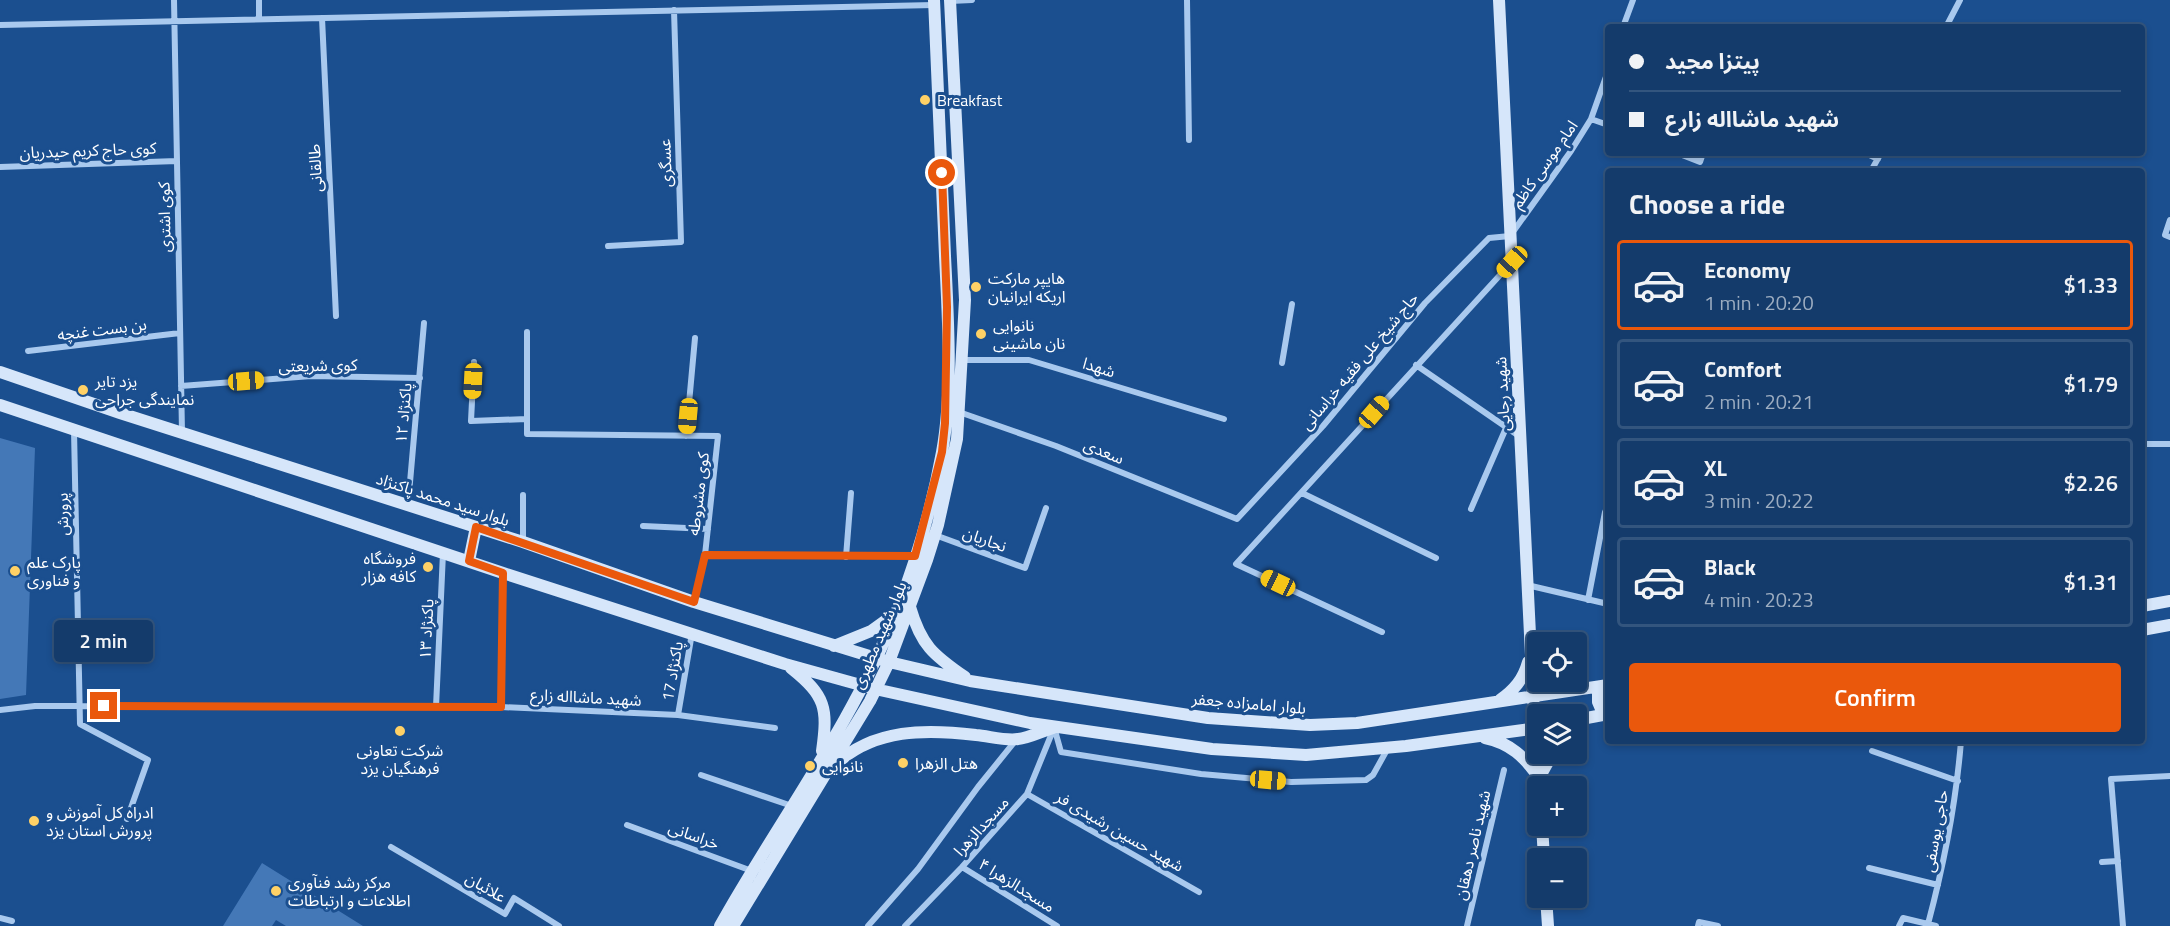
<!DOCTYPE html>
<meta charset="utf-8">
<style>
:root{--surface:#143b6b;--page:#214673;--text:#f1f3f6;--muted:#9dadc1;--line:#33557e;--accent:#ea580c}
body{margin:0;font-family:"Titillium Web","Noto Sans Arabic",sans-serif;background:var(--page);color:var(--text);height:100vh;display:flex;flex-direction:column;font-size:22px;white-space:nowrap}
*{box-sizing:border-box;margin:0}
p{font-size:20px;color:var(--muted)}
.icon{flex:none;width:33px;height:33px;fill:none;stroke:currentColor;stroke-width:2;stroke-linecap:round;stroke-linejoin:round}
.map{position:relative;flex:1;overflow:hidden}
.side{position:absolute;left:1605px;top:168px;width:540px;height:576px;display:flex;flex-direction:column;background:var(--surface);border-radius:6px;box-shadow:0 3px 9px #0003,0 0 0 2px var(--line)}
.side>*{flex:none}
.top-card{position:absolute;left:1605px;top:24px;width:540px;height:132px;border-radius:6px;box-shadow:0 3px 9px #0003,0 0 0 2px var(--line);display:grid;align-content:center;height:132px;padding:0 24px;background:var(--surface)}
.buttons{position:absolute;left:1527px;top:632px;display:grid;gap:12px}
.buttons a{display:grid;place-items:center;width:60px;height:60px;border-radius:6px;background:var(--surface);box-shadow:0 3px 9px #0003,0 0 0 2px var(--line);font-size:30px}
.end{position:absolute;width:27px;height:27px;margin:-14px;border:8px solid #ea580c;background:#fff;box-shadow:0 0 0 3px #fff}
.from{border-radius:50%}
.bubble{position:absolute;height:42px;border-radius:6px;background:var(--surface);box-shadow:0 3px 9px #0003,0 0 0 2px var(--line);font-size:20px;font-weight:600;line-height:42px;text-align:center}
.car{position:absolute;width:18px;height:36px;margin:-18px -9px;border-radius:8px;box-shadow:0 0 4px 2px #0007;background:linear-gradient(#f5c518 24%,#345 0 40%,#f5c518 0 76%,#345 0 86%,#f5c518 0)}
.top-card b{display:flex;align-items:center;gap:21px;height:57px;font-size:22px}
.top-card b+b{border-top:2px solid var(--line)}
.top-card i{width:15px;height:15px;background:var(--text)}
ul{padding:0;list-style:none}
li{display:flex;align-items:center;gap:18px;height:90px;margin:0 12px 9px;padding:0 12px;border:3px solid var(--line);border-radius:6px}
li div{flex:1}
li b{display:block;font-size:22px}
li em{font-style:normal;font-weight:600}
li.on{border-color:var(--accent)}
li>.icon{width:54px;height:54px;stroke-width:1.5}
h2{padding:0 24px;font-size:27px;line-height:72px}
.action{display:flex;gap:12px;margin-top:auto;padding:12px 24px}
.action a{flex:1;height:69px;border-radius:6px;background:var(--accent);color:#fff;font-size:24px;font-weight:600;line-height:69px;text-align:center}
.map>svg:first-child{display:block}
.building{fill:#4478b7}
.lines{fill:none;stroke-linecap:round;stroke-linejoin:round}
.minor{stroke:#a9c9ee;stroke-width:6}
.secondary{stroke:#d6e6fa;stroke-width:12}
.route{stroke:#ea580c;stroke-width:8}
.poi-dot{fill:#ffd166;stroke:#1b4f8f;stroke-width:2}
.labels{text-anchor:middle;stroke-width:6;stroke-linejoin:round;paint-order:stroke}
.poi-label{font-size:16px;fill:#fff;stroke:#1b4f8f;text-anchor:start}
.street-label{font-size:16px;fill:#fff;stroke:#1b4f8f}
</style>
<div class="map">
<svg width="2170" height="926" viewBox="0 0 2170 926">
<rect width="100%" height="100%" fill="#1b4f8f"/>
<path class="building" d="M0,438l35,10 -9,247 -26,4z
M262,863l101,63h-77l-10,-6 -4,6h-49z"/>
<g class="lines">
<path class="minor" d="M174,0l8,432
M259,0v19
M1187,0l2,140
M950,1l22,-1
M322,18l14,298
M0,25l934,-20
M1623,27l10,-27
M1946,27l14,-27
M1591,119l17,6
M1677,153l23,9 3,-9
M1865,153l13,6
M0,167l177,-6
M1871,171l10,-18
M2170,220l-5,15 5,2
M608,246l73,-4 -7,-232
M527,332v102l191,2 -13,119 -11,47
M28,351l152,-18
M962,360h67l195,59
M474,362l-3,59 56,-2
M1282,363l10,-59
M1416,365l103,71
M181,386l130,-10 109,2
M959,412l97,34 181,73 86,-93 102,-123 64,-65 21,-2 61,-85 20,-32 17,-48
M74,430l6,294 68,36 -21,59
M686,436l9,-98
M2142,444h28
M1302,493l134,65
M523,495v47
M408,505l16,-182
M1471,509l35,-81
M643,526l65,3
M935,535l90,33 21,-60
M705,555l210,1
M846,557l5,-64
M1527,585l81,19
M1588,600l17,-88
M1382,632l-146,-68 275,-301
M436,707l7,-154
M501,707l2,-133
M0,710l35,-4h45l421,1 177,8 97,13
M678,715l14,-82
M1054,727l7,25 140,22 90,8 75,-2 7,-5 15,-27
M1872,751l86,30
M701,775l91,31
M1027,794l172,98
M627,825l125,46
M391,847l114,67 9,-16 45,28
M2102,862l16,-1
M962,867l95,59
M1869,868l69,17
M0,918l12,3
M1928,924c16,-60 28,-121 33,-183
M868,926l50,-57 60,-82 38,-47
M905,926l57,-59 65,-73 27,-66
M1467,926l37,-156
M1698,926l1,-4 19,4
M1899,926l4,-8 33,8
M2123,926l-12,-147 59,-3"/>
<path class="secondary" d="M1499,0l34,696 6,90
M0,372l120,41 403,129 171,60 195,60 81,19 238,37 102,7 47,-2 251,-38
M0,405l503,168 282,91 90,25 155,34 182,26 94,6 100,-9 132,-18
M469,561l7,-34
M2142,606l28,-5
M910,607c11,38 23,48 55,70
M2142,630l28,-5
M834,646l37,-15 25,-18
M791,668c35,28 37,40 31,83
M1607,685l-9,6v11l3,7 7,2
M1500,700c14,-10 23,-20 28,-38
M1576,720l32,-6
M1485,738c25,5 40,19 54,40l14,-25
M835,765c39,-37 92,-36 141,-30 13,1 29,6 42,4 11,-1 24,-8 35,-11
M1542,825l2,33
M1546,897l2,29
M720,926c58,-104 132,-201 176,-313 20,-51 36,-107 46,-161 11,-59 6,-135 3,-196 -4,-86 -7,-171 -11,-256
M733,926l137,-225 19,-39 38,-102 11,-35 19,-86 8,-139 -15,-300"/>
</g>
<g class="lines">
<path class="route" d="M104,706l397,1 2,-134 -34,-12 7,-34 218,75 11,-47 210,1 27,-104 3,-29 2,-116 -5,-134"/>
</g>
<g class="poi-dot">
<circle cx="925" cy="100" r="6"/>
<circle cx="976" cy="287" r="6"/>
<circle cx="981" cy="334" r="6"/>
<circle cx="83" cy="390" r="6"/>
<circle cx="428" cy="567" r="6"/>
<circle cx="15" cy="571" r="6"/>
<circle cx="400" cy="731" r="6"/>
<circle cx="903" cy="763" r="6"/>
<circle cx="810" cy="766" r="6"/>
<circle cx="34" cy="821" r="6"/>
<circle cx="276" cy="891" r="6"/>
</g>
<g class="labels">
<g class="poi-label">
<text x="937" y="106">Breakfast</text>
<text x="988" y="284">هایپر مارکت<tspan x="988" dy="18">اریکه ایرانیان</tspan></text>
<text x="993" y="331">نانوایی<tspan x="993" dy="18">نان ماشینی</tspan></text>
<text x="95" y="387">یزد تایر<tspan x="95" dy="18">نمایندگی جراحی</tspan></text>
<text x="416" y="564" text-anchor="end">فروشگاه<tspan x="416" dy="18">کافه هزار</tspan></text>
<text x="27" y="568">پارک علم<tspan x="27" dy="18">و فناوری</tspan></text>
<text x="400" y="756" text-anchor="middle">شرکت تعاونی<tspan x="400" dy="18">فرهنگیان یزد</tspan></text>
<text x="915" y="769">هتل الزهرا</text>
<text x="822" y="772">نانوایی</text>
<text x="46" y="818">ادراه کل آموزش و<tspan x="46" dy="18">پرورش استان یزد</tspan></text>
<text x="288" y="888">مرکز رشد فنآوری<tspan x="288" dy="18">اطلاعات و ارتباطات</tspan></text>
</g>
<g class="street-label">
<text transform="translate(88 150) rotate(-2)" y="6">کوی حاج کریم حیدریان</text>
<text transform="translate(665 163) rotate(-92)" y="6">عسگری</text>
<text transform="translate(1544 164) rotate(-55)" y="6">امام موسی کاظم</text>
<text transform="translate(315 168) rotate(-93)" y="6">طالقانی</text>
<text transform="translate(164 217) rotate(-91)" y="6">کوی اشتری</text>
<text transform="translate(102 329) rotate(-7)" y="6">بن بست غنچه</text>
<text transform="translate(1359 361) rotate(-50)" y="6">حاج شیخ علی فقیه خراسانی</text>
<text transform="translate(318 365) rotate(-1)" y="6">کوی شریعتی</text>
<text transform="translate(1099 367) rotate(17)" y="6">شهدا</text>
<text transform="translate(1502 394) rotate(-93)" y="6">شهید رجایی</text>
<text transform="translate(403 413) rotate(-85)" y="6">پاکنژاد ۱۲</text>
<text transform="translate(1104 451) rotate(22)" y="6">سعدی</text>
<text transform="translate(698 494) rotate(-83)" y="6">کوی مشروطه</text>
<text transform="translate(443 499) rotate(18)" y="6">بلوار سید محمد پاکنژاد</text>
<text transform="translate(62 514) rotate(-91)" y="6">پرورش</text>
<text transform="translate(985 539) rotate(20)" y="6">نجاریان</text>
<text transform="translate(426 629) rotate(-87)" y="6">پاکنژاد ۱۳</text>
<text transform="translate(879 635) rotate(-67)" y="6">بلوار شهید مطهری</text>
<text transform="translate(672 671) rotate(-80)" y="6">پاکنژاد 17</text>
<text transform="translate(586 697) rotate(3)" y="6">شهید ماشااله زارع</text>
<text transform="translate(1249 703) rotate(5)" y="6">بلوار امامزاده جعفر</text>
<text transform="translate(981 826) rotate(-48)" y="6">مسجدالزهرا</text>
<text transform="translate(1120 831) rotate(30)" y="6">شهید حسین رشیدی فر</text>
<text transform="translate(1935 831) rotate(-80)" y="6">حاجی یوسفی</text>
<text transform="translate(694 835) rotate(20)" y="6">خراسانی</text>
<text transform="translate(1472 845) rotate(-77)" y="6">شهید ناصر دهقان</text>
<text transform="translate(1017 885) rotate(32)" y="6">مسجدالزهرا ۴</text>
<text transform="translate(486 887) rotate(30)" y="6">علائیان</text>
</g>
</g>
</svg>
<div class="buttons">
<a><svg class="icon" aria-label="locate" viewBox="0 0 24 24"><circle cx="12" cy="12" r="6"/><path d="M12 2v4M12 18v4M2 12h4M18 12h4"/></svg></a>
<a><svg class="icon" aria-label="layers" viewBox="0 0 24 24"><path d="M12 4l9 5-9 5-9-5zM3 14l9 5 9-5"/></svg></a>
<a>+</a>
<a>−</a>
</div>
<i class="end from" style="left:942px;top:173px"></i>
<i class="end" style="left:104px;top:706px"></i>
<div class="bubble" style="left:54px;top:620px;width:99px">2 min</div>
<i class="car" style="left:1512px;top:262px;rotate:223deg"></i>
<i class="car" style="left:246px;top:381px;rotate:86deg"></i>
<i class="car" style="left:473px;top:381px;rotate:183deg"></i>
<i class="car" style="left:1374px;top:412px;rotate:41deg"></i>
<i class="car" style="left:688px;top:416px;rotate:185deg"></i>
<i class="car" style="left:1278px;top:583px;rotate:295deg"></i>
<i class="car" style="left:1268px;top:780px;rotate:95deg"></i>
<div class="top-card">
<b><i class="from"></i>پیتزا مجید</b>
<b><i></i>شهید ماشااله زارع</b>
</div>
<section class="side">
<h2>Choose a ride</h2>
<ul>
<li class="on"><svg class="icon" aria-label="car" viewBox="0 0 24 24"><path d="M5 17H2v-5l4-1 3-4h7l3 4 3 1v5h-3M9 17h6M6 11h13"/><circle cx="7" cy="17" r="2"/><circle cx="17" cy="17" r="2"/></svg><div><b>Economy</b><p>1 min · 20:20</p></div><em>$1.33</em></li>
<li><svg class="icon" aria-label="car" viewBox="0 0 24 24"><path d="M5 17H2v-5l4-1 3-4h7l3 4 3 1v5h-3M9 17h6M6 11h13"/><circle cx="7" cy="17" r="2"/><circle cx="17" cy="17" r="2"/></svg><div><b>Comfort</b><p>2 min · 20:21</p></div><em>$1.79</em></li>
<li><svg class="icon" aria-label="car" viewBox="0 0 24 24"><path d="M5 17H2v-5l4-1 3-4h7l3 4 3 1v5h-3M9 17h6M6 11h13"/><circle cx="7" cy="17" r="2"/><circle cx="17" cy="17" r="2"/></svg><div><b>XL</b><p>3 min · 20:22</p></div><em>$2.26</em></li>
<li><svg class="icon" aria-label="car" viewBox="0 0 24 24"><path d="M5 17H2v-5l4-1 3-4h7l3 4 3 1v5h-3M9 17h6M6 11h13"/><circle cx="7" cy="17" r="2"/><circle cx="17" cy="17" r="2"/></svg><div><b>Black</b><p>4 min · 20:23</p></div><em>$1.31</em></li>
</ul>
<div class="action"><a>Confirm</a></div>
</section>
</div>
